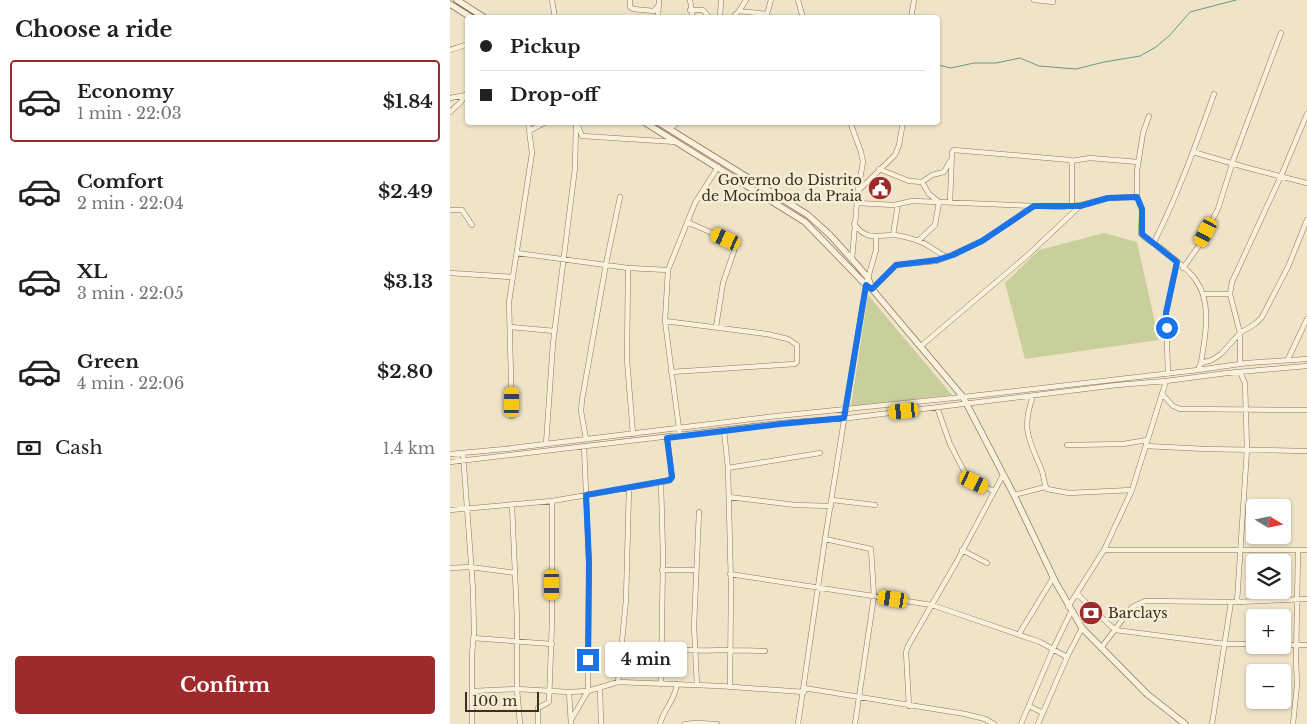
<!DOCTYPE html>
<meta charset="utf-8">
<style>
:root{--surface:#fff;--page:#f6f6f6;--text:#202124;--muted:#757577;--line:#e0e0e0;--accent:#9e2a2b}
body{margin:0;font-family:"Libre Baskerville",serif;background:var(--page);color:var(--text);height:100vh;display:flex;flex-direction:column;font-size:19px;white-space:nowrap}
*{box-sizing:border-box;margin:0}
p{font-size:16px;color:var(--muted)}
.icon{flex:none;width:28px;height:28px;fill:none;stroke:currentColor;stroke-width:2;stroke-linecap:round;stroke-linejoin:round}
.map{position:relative;flex:1;overflow:hidden}
.drawer{display:flex;flex-direction:column;background:var(--surface);width:450px}
.drawer>*{flex:none}
.banner{position:absolute;left:15px;top:15px;width:475px;height:110px;border-radius:5px;box-shadow:0 1px 4px #0004;display:grid;align-content:center;height:110px;padding:0 15px;background:var(--surface)}
.needle{width:32px;rotate:100deg}
.buttons{position:absolute;left:796px;top:499px;display:grid;gap:10px}
.buttons a{display:grid;place-items:center;width:45px;height:45px;border-radius:5px;background:var(--surface);box-shadow:0 1px 4px #0004;font-size:25px}
.scale{position:absolute;left:15px;bottom:12px;width:74px;box-sizing:border-box;padding-left:5px;border:2px solid #3d2e20;border-top:0;font-size:14px;line-height:18px;white-space:nowrap;color:#3d2e20;-webkit-text-stroke:4px #f7eed8;paint-order:stroke}
.end{position:absolute;width:22px;height:22px;margin:-11px;border:6px solid #1a73e8;background:#fff;box-shadow:0 0 0 2px #fff}
.from{border-radius:50%}
.bubble{position:absolute;height:35px;border-radius:5px;background:var(--surface);box-shadow:0 1px 4px #0004;font-size:16px;font-weight:800;line-height:35px;text-align:center}
.car{position:absolute;width:15px;height:30px;margin:-15px -8px;border-radius:6px;box-shadow:0 0 4px 1px #0007;background:linear-gradient(#f5c518 24%,#345 0 40%,#f5c518 0 76%,#345 0 86%,#f5c518 0)}
.banner b{display:flex;align-items:center;gap:18px;height:48px;font-size:19px}
.banner b+b{border-top:1px solid var(--line)}
.banner i{width:12px;height:12px;background:var(--text)}
ul{padding:0;list-style:none}
li{display:flex;align-items:center;gap:15px;height:82px;margin:0 10px 8px;padding:0 5px;border:2px solid transparent;border-radius:5px}
li div{flex:1}
li b{display:block;font-size:19px}
li em{font-style:normal;font-weight:800}
li.active{border-color:var(--accent)}
li>.icon{width:45px;height:45px;stroke-width:1.5}
h2{padding:0 15px;font-size:22px;line-height:60px}
.pay{display:flex;align-items:center;gap:12px;height:55px;padding:0 15px;font-size:19px}
.pay p{margin-inline-start:auto}
.primary-button{display:flex;gap:10px;margin-top:auto;padding:10px 15px}
.primary-button a{flex:1;height:58px;border-radius:5px;background:var(--accent);color:#fff;font-size:20px;font-weight:800;line-height:58px;text-align:center}
main{display:flex;flex:1;min-height:0}
.map>svg:first-child{display:block}
.green{fill:#c9cf9b}
.lines{fill:none;stroke-linecap:round;stroke-linejoin:round}
.stream{stroke:#6f938a;stroke-width:1}
.minor-casing{stroke:#8d765c;stroke-width:5.5}
.tertiary-casing{stroke:#8d765c;stroke-width:7}
.minor{stroke:#faf1dc;stroke-width:4.5}
.tertiary{stroke:#faf1dc;stroke-width:5.5}
.route{stroke:#1a73e8;stroke-width:6}
.labels{text-anchor:middle;stroke-width:5;stroke-linejoin:round;paint-order:stroke}
.poi-label{font-size:14px;fill:#3d2e20;stroke:#f7eed8;text-anchor:end}
</style>
<main>
<section class="drawer">
<h2>Choose a ride</h2>
<ul>
<li class="active"><svg class="icon" aria-label="car" viewBox="0 0 24 24"><path d="M5 17H2v-5l4-1 3-4h7l3 4 3 1v5h-3M9 17h6M6 11h13"/><circle cx="7" cy="17" r="2"/><circle cx="17" cy="17" r="2"/></svg><div><b>Economy</b><p>1 min · 22:03</p></div><em>$1.84</em></li>
<li><svg class="icon" aria-label="car" viewBox="0 0 24 24"><path d="M5 17H2v-5l4-1 3-4h7l3 4 3 1v5h-3M9 17h6M6 11h13"/><circle cx="7" cy="17" r="2"/><circle cx="17" cy="17" r="2"/></svg><div><b>Comfort</b><p>2 min · 22:04</p></div><em>$2.49</em></li>
<li><svg class="icon" aria-label="car" viewBox="0 0 24 24"><path d="M5 17H2v-5l4-1 3-4h7l3 4 3 1v5h-3M9 17h6M6 11h13"/><circle cx="7" cy="17" r="2"/><circle cx="17" cy="17" r="2"/></svg><div><b>XL</b><p>3 min · 22:05</p></div><em>$3.13</em></li>
<li><svg class="icon" aria-label="car" viewBox="0 0 24 24"><path d="M5 17H2v-5l4-1 3-4h7l3 4 3 1v5h-3M9 17h6M6 11h13"/><circle cx="7" cy="17" r="2"/><circle cx="17" cy="17" r="2"/></svg><div><b>Green</b><p>4 min · 22:06</p></div><em>$2.80</em></li>
</ul>
<div class="pay"><svg class="icon" aria-label="cash" viewBox="0 0 24 24"><path d="M3 7h18v10H3z"/><circle cx="12" cy="12" r="2"/></svg>Cash<p>1.4 km</p></div>
<div class="primary-button"><a>Confirm</a></div>
</section>
<div class="map">
<svg width="857" height="724" viewBox="0 0 857 724">
<rect width="100%" height="100%" fill="#f0e4c8"/>
<path class="green" d="M654,233l33,9 22,98 -134,19 -20,-76 34,-33z
M418,295l84,100 -101,11z"/>
<g class="lines">
<path class="stream" d="M488,65l13,3 23,-5h22l24,-5 19,8 37,3 28,-7 36,-6 16,-9 14,-12 20,-23 46,-12"/>
<g class="minor-casing">
<path id="minor" d="M102,0l3,18
M180,0v7l3,2 21,2 4,-5
M240,0l3,18
M348,0l5,18
M584,0l19,2v-2
M240,10h13l7,8
M289,11l7,-11
M317,14l4,-14
M208,18l1,-18
M270,18l1,-18
M282,18l7,-7 28,3 -1,4
M461,18l3,-18
M0,50l18,-6
M0,98l16,-3
M0,112l11,-10 4,-7
M699,116l-6,17 -6,38v26l5,12 -1,25c7,7 18,12 25,18 10,9 22,17 29,27 18,24 10,57 6,84l-3,7
M218,122l4,5 6,-5
M400,122l11,30 2,10 -5,28 -6,69
M127,124l5,12 94,6
M79,131l17,-9
M502,152l2,-2 116,10 2,3v43
M743,152l55,16 59,15
M621,161l19,-3 48,4
M429,169l30,12 13,1 7,12 10,8 -4,23 -17,16
M472,182l10,-7 12,-3 6,-11
M409,190l36,-35 4,-10 4,-23
M500,202l2,-50
M407,203l37,2 18,-4 27,1 122,5 20,-2 27,-7 29,-1
M0,210h12l10,15
M237,222l39,17
M404,224c12,16 21,12 39,11 7,0 16,3 23,5 11,3 20,12 31,17l35,-16 52,-35
M443,235l5,-31
M704,242c24,-47 42,-98 60,-148
M67,253l111,15 40,2
M178,268l-1,92 6,74
M733,268l15,-21 20,-38 16,-51 47,-125
M0,273l62,4
M422,289l24,-24 41,-4 10,-4
M753,294h27
M215,321l102,13 21,5 9,6v17l-2,2 -124,8
M60,327l45,4
M266,327l7,-44 11,-32
M471,346l107,-91 53,-50
M838,359l19,-40
M751,363l11,-3 9,-6 19,-21 15,-9 7,-7 26,-50 19,-47
M790,364v-31l-10,-39 2,-12 49,-106 26,-62
M718,374l-2,-61 11,-51
M713,395l10,11 7,3 127,1
M583,396c-12,34 -4,43 9,75 2,6 2,13 5,18l22,4 63,-3
M487,407l13,37 17,33 26,14
M62,416l-3,-114 23,-149 -4,-31
M274,431l4,37 3,118 -1,101
M230,436l-15,-115 3,-51 27,-67 23,-36
M136,439l-5,-28 1,-11 24,-136 14,-67
M96,444l7,-101 22,-175 1,-46
M617,445l56,-1 24,-4
M696,446l59,3 102,2
M13,453l10,137 1,43 -2,21v70
M0,454l55,-5 263,-32 195,-20 235,-27 49,-7 60,-4
M0,462l330,-39 69,-5 268,-33 49,-4 61,-8 80,-7
M278,468l92,-15
M564,495l31,-8
M279,497l66,8 36,1
M382,500l43,5
M62,505l5,114v70l3,35
M0,510l102,-9 116,-20 4,-4 -5,-40
M375,539l46,10 3,47 -19,128
M512,550l25,13
M654,550h203
M0,568l21,-1 44,6
M212,570h34
M280,574l202,31 108,37 27,15
M627,594l38,36 110,14h30
M787,602l10,-153 -2,-66 -5,-11
M618,607l36,-57 28,-60 34,-109
M569,634l34,-56
M23,638l79,6
M832,645h25
M651,648l31,-41 13,-6 92,1 70,-3
M211,649c35,3 69,0 104,2
M168,682l8,-82 3,-112
M211,684l2,-128 -2,-73
M247,685l-3,-59 5,-114
M150,688l1,36
M354,688l161,26 20,5 9,5
M23,691l44,-2 52,3 19,-1 30,-9 102,4 84,6
M119,692l2,32
M459,706l-3,-54 2,-6 48,-83 47,-88
M579,706l14,7
M121,720l17,-29 1,-128 -5,-117
M88,724v-16l11,-6 3,-81v-120
M210,724c4,-16 14,-21 17,-40
M235,724l10,-1 22,1
M348,724l27,-185 23,-144 18,-110 10,-35v-13
M571,724l32,-75 18,-37
M588,724l29,-67 15,-29
M762,724l19,-122
M843,724l4,-39 -1,-25 2,-109"/>
</g>
<g class="tertiary-casing">
<path id="tertiary" d="M7,0l28,18
M0,4l22,14
M194,122l161,100 61,63 6,4
M208,122l150,93 22,20 28,31 10,12 4,11 91,108 51,98 42,88 26,45 65,66 38,30"/>
</g>
<use href="#minor" class="minor"/>
<use href="#tertiary" class="tertiary"/>
</g>
<g class="lines">
<path class="route" d="M138,660l1,-97 -3,-68 84,-15 2,-3 -5,-39 113,-14 64,-6 22,-133 6,4 24,-24 41,-5 16,-5 29,-14 52,-35h46l28,-8 29,-1 5,12v25l35,28 -11,51 1,15"/>
</g>
<defs>
<g id="civic-disc" transform="scale(1.25)"><circle r="9.5" fill="#9e2a2b" stroke="#f7eed8"/><path d="M-.6-6.5H3V-4.5H.6V-3L4-1V1h2V6H-6V1h2V-1L-.6-3ZM-1.2 2.5V6h2.4V2.5Z" fill="#fff"/></g>
<g id="bank-disc" transform="scale(1.25)"><circle r="9.5" fill="#9e2a2b" stroke="#f7eed8"/><path d="M-6-4H6V4H-6ZM0-2.3a2.3 2.3 0 1 0 0 4.6a2.3 2.3 0 1 0 0-4.6Z" fill="#fff"/></g>
</defs>
<g fill-rule="evenodd">
<use href="#civic-disc" x="430" y="188"/>
<use href="#bank-disc" x="641" y="613"/>
</g>
<g class="labels">
<g class="poi-label">
<text x="412" y="185">Governo do Distrito<tspan x="412" dy="16">de Mocímboa da Praia</tspan></text>
<text x="658" y="618" text-anchor="start">Barclays</text>
</g>
</g>
</svg>
<div class="buttons">
<a><svg class="needle" viewBox="-14 -14 28 28"><path d="M0-13l5 13h-10z" fill="#e53935"/><path d="M0 13l5-13h-10z" fill="#757577"/></svg></a>
<a><svg class="icon" aria-label="layers" viewBox="0 0 24 24"><path d="M12 4l9 5-9 5-9-5zM3 14l9 5 9-5"/></svg></a>
<a>+</a>
<a>−</a>
</div>
<div class="scale">100 m</div>
<i class="end from" style="left:717px;top:328px"></i>
<i class="end" style="left:138px;top:660px"></i>
<div class="bubble" style="left:155px;top:642px;width:82px">4 min</div>
<i class="car" style="left:756px;top:232px;rotate:208deg"></i>
<i class="car" style="left:276px;top:239px;rotate:294deg"></i>
<i class="car" style="left:62px;top:402px;rotate:1deg"></i>
<i class="car" style="left:454px;top:411px;rotate:264deg"></i>
<i class="car" style="left:524px;top:482px;rotate:116deg"></i>
<i class="car" style="left:102px;top:585px;rotate:180deg"></i>
<i class="car" style="left:443px;top:599px;rotate:279deg"></i>
<div class="banner">
<b><i class="from"></i>Pickup</b>
<b><i></i>Drop-off</b>
</div>
</div>
</main>
